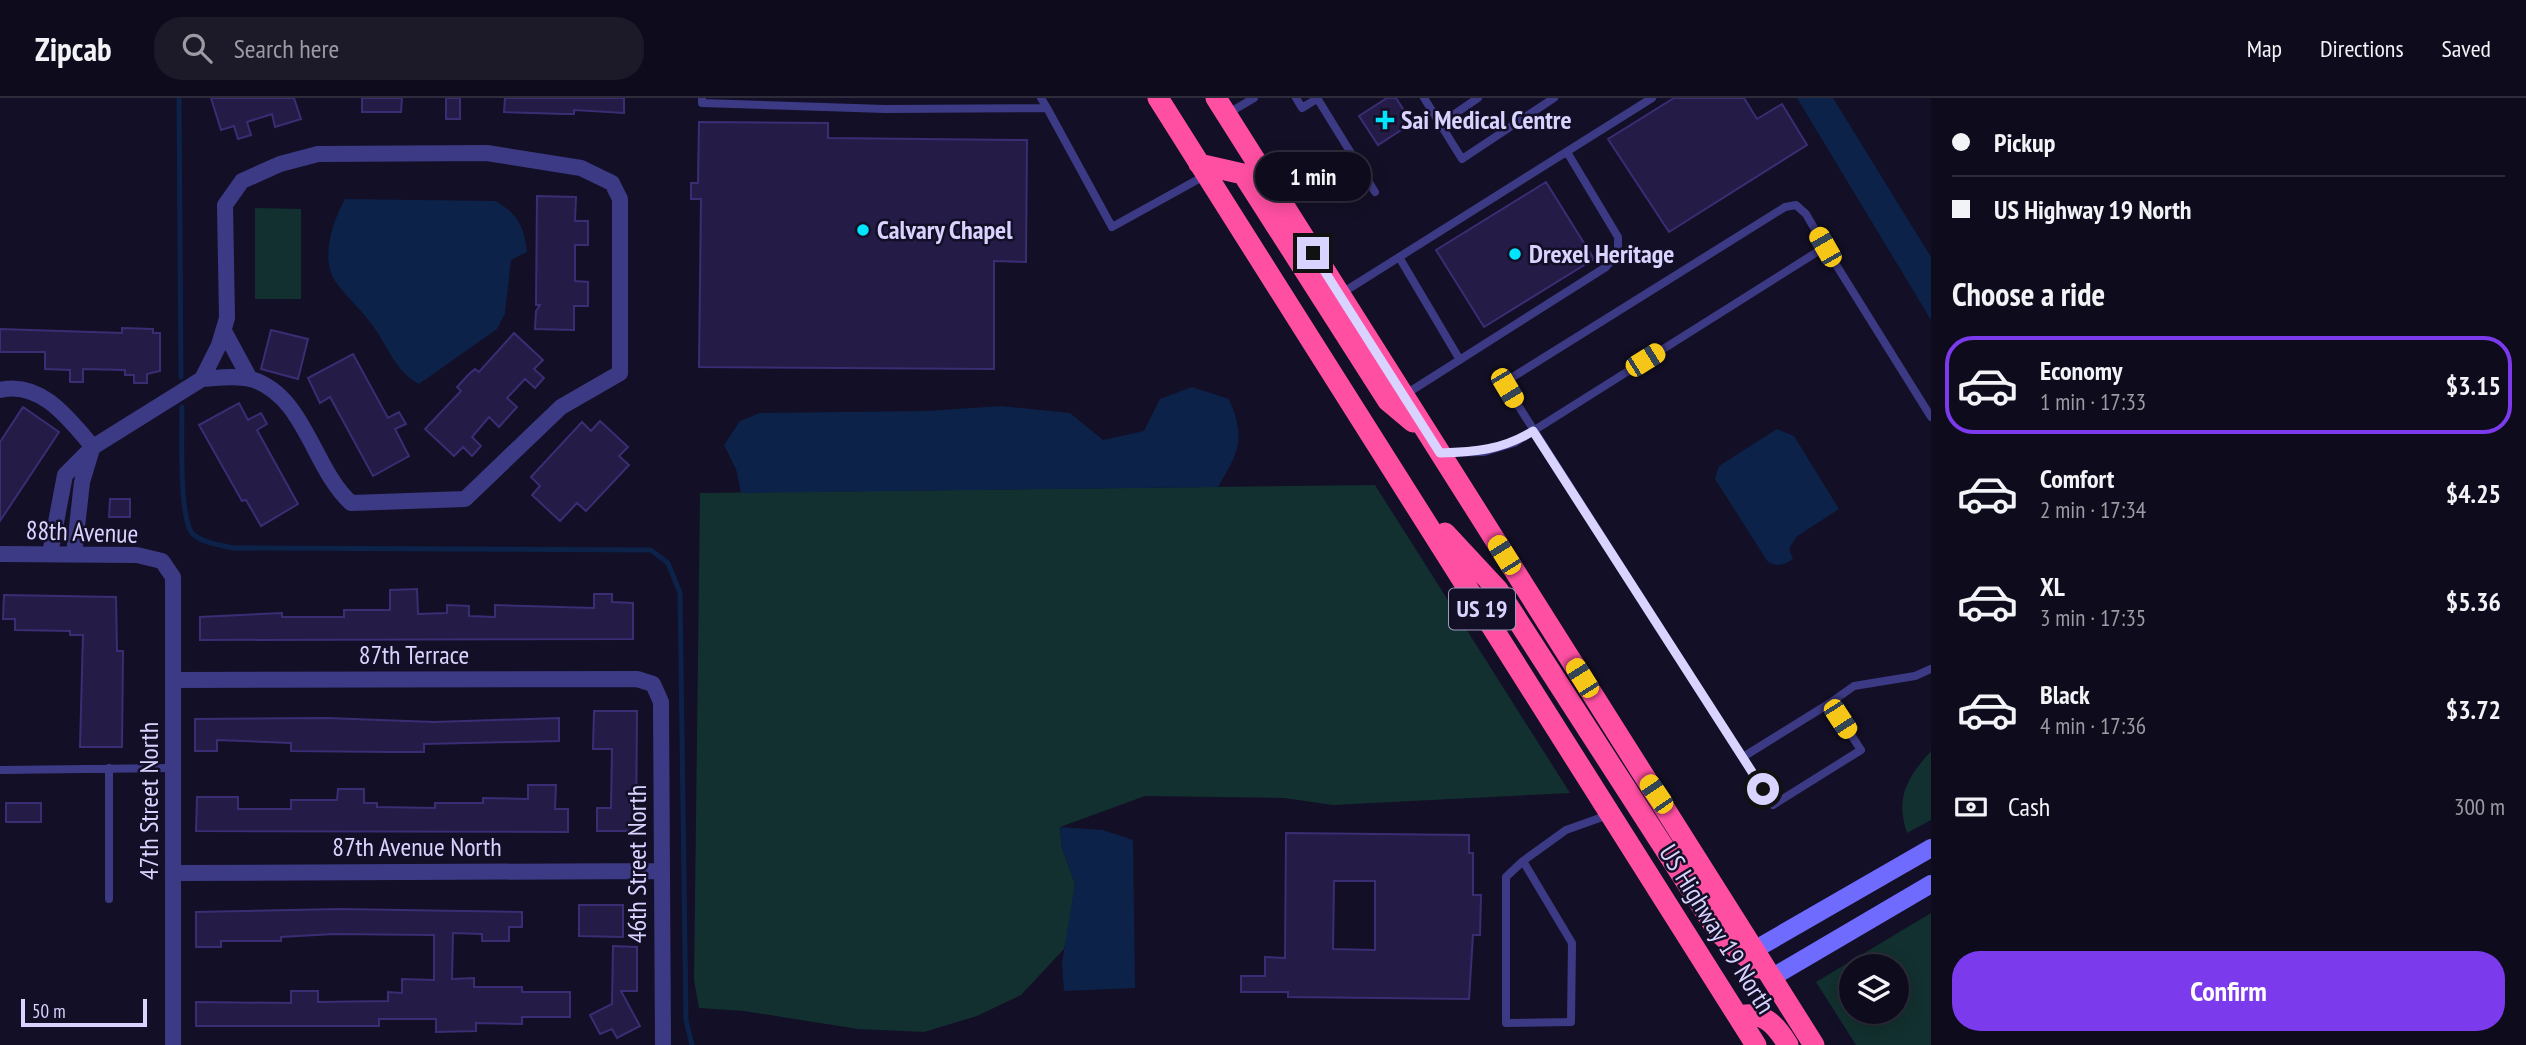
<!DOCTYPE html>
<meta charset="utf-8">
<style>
:root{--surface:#0e0b1c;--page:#1c1929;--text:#f1f3f6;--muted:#9b9ba3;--line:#2e2b3b;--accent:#7c3aed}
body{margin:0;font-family:"PT Sans Narrow",sans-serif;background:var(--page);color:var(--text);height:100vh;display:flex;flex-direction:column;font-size:26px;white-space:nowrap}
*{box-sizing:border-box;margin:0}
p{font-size:23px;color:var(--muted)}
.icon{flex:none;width:38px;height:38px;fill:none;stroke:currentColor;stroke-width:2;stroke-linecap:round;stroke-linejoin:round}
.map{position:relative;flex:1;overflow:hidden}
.panel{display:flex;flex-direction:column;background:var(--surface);width:595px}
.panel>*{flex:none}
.banner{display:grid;align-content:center;height:154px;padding:0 21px;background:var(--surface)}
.tools{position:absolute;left:1839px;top:856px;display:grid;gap:14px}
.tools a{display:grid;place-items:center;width:70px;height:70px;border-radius:50%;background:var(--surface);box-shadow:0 4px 18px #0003,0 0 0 2px var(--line);font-size:35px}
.scale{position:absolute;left:21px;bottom:18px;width:126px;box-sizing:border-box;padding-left:7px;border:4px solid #d9d4ff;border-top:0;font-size:19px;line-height:24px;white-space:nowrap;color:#d9d4ff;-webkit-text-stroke:5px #130f26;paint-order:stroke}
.end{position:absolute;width:32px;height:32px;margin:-16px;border:9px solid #d9d4ff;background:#111;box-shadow:0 0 0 4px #111}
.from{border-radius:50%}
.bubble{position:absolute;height:49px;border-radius:24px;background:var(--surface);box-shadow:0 4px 18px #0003,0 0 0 2px var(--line);font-size:23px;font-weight:700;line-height:49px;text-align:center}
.car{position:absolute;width:21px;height:42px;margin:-21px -10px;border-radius:9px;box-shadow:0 0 5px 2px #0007;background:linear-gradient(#f5c518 24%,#345 0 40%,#f5c518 0 76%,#345 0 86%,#f5c518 0)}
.banner b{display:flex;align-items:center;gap:24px;height:66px;font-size:26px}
.banner b+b{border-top:2px solid var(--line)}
.banner i{width:18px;height:18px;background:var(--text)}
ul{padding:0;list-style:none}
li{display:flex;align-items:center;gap:21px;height:98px;margin:0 14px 10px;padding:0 7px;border:4px solid transparent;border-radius:28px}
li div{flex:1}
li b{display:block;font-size:26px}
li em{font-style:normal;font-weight:700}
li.selected{border-color:var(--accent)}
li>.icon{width:63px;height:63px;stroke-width:1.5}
h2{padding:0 21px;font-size:32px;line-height:84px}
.pay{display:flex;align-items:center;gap:18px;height:77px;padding:0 21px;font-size:26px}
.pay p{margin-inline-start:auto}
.button{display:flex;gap:14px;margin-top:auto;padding:14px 21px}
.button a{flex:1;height:80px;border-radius:28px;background:var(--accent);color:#fff;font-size:28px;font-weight:700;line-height:80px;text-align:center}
header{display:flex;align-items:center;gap:42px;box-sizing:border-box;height:98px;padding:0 35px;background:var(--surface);border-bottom:2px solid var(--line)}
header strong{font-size:33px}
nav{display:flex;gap:38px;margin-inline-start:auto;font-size:24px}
.search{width:490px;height:63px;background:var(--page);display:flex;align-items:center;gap:18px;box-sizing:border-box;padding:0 24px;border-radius:28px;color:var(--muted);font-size:26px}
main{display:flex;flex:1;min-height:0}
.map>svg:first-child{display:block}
.green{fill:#12302f;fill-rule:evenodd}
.water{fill:#0c2248}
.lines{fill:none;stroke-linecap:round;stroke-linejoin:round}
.stream{stroke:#0c2248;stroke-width:5}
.building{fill:#241b47;stroke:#3b2d73;stroke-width:2;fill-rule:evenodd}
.lane{stroke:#3d3a85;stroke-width:8}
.street{stroke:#3d3a85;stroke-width:16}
.secondary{stroke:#6f6bff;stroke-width:18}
.highway{stroke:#ff4fa3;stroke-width:21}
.route{stroke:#d9d4ff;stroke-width:9}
.poi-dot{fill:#00e5ff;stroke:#130f26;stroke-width:2.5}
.labels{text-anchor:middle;stroke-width:5;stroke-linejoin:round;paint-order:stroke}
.shield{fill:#130f26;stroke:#9e99be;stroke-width:2}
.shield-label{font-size:24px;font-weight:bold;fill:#d9d4ff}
.poi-label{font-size:26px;font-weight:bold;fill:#d9d4ff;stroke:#130f26;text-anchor:start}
.street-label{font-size:26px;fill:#d9d4ff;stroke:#130f26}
</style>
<header>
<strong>Zipcab</strong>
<div class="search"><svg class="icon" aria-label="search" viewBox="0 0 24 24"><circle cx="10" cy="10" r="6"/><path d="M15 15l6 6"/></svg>Search here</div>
<nav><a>Map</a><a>Directions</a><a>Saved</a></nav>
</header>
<main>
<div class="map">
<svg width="1931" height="947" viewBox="0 0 1931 947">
<rect width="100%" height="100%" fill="#130f26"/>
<path class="green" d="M255,110l46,1v90h-46z
M1375,387l195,308 -237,12 -49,-7 -139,-2 -85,31 2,21 13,36 -6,44 -5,21 -43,46 -44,21 -53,16 -66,-3 -114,-18 -45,-3 -5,-28 6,-487z
M1931,653v69l-24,13c-12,-35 0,-55 24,-82z
M1931,815v132h-75l-40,-63zM1852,868h45v46h-45z"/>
<path class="water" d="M1797,0h36l98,159v63z
M345,101l151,2c22,14 28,24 31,51l-16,8 -6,53 -8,16 -78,55c-23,-12 -31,-37 -46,-58 -11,-16 -27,-29 -38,-45 -15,-24 -2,-60 10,-82z
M1192,289l37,12c17,39 10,53 -11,88l-477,6 -5,-24 -12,-24 16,-24 20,-8 167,-2 74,-5 69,7 33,27 41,-9 16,-32z
M1777,331l17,7 45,73 -43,28 -7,12 4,10c-9,6 -15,8 -25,3l-53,-83 4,-13z
M1060,729l43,3 30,10 2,148 -71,3 -2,-28 13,-79 -13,-36z"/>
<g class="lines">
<path class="stream" d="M179,0l2,279
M182,309c0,24 -3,110 10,126 9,10 29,12 41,15l418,2 17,13 12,30 6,427 6,25"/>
</g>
<path class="building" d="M211,0h83l7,21 -26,8 -3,-13 -25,8 4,13 -13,4 -4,-13 -13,4z
M362,0h40l-1,14h-39z
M446,0h14v21h-14z
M505,0h119v15l-50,-3v4h-10l-60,-2z
M1387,0h9l16,25 -34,22 -19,-29z
M1674,0h70l13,21 25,-15 25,41 -138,87 -61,-93z
M699,24l129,1v15l199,2 -1,122 -32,-1v108l-295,-2 2,-168h-10v-16h7z
M1546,84l48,77 -110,68 -48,-77z
M537,98l39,1 -1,24h13v24h-13v36l13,1v24h-14v24l-39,-1 1,-18 4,-6h-4z
M122,230l31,1v4h7v38l-13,3v9h-13v-8h-9v-5l-42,-1v13h-13v-12l-25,-1v-17h-45v-23l122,4z
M271,232l37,9 -10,40 -37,-10z
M514,235l29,27 -9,9 10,9 -9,10 -10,-9 -18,19 10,9 -18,20 -10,-10 -17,20 9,9 -9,10 -9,-9 -9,9 -29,-27 36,-38 -4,-4 12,-13 6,-5 4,3z
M353,256l35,64 11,-6 7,12 -11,5 14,27 -36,20 -43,-79 -10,6 -12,-25z
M239,305l9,17 13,-7 6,11 -10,6 41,74 -37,22 -15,-26 -4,1 -43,-76z
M23,309l36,25 -59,89v-79z
M600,323l28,26 -9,9 10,9 -43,46 -9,-8 -17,18 -28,-26 8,-9 -9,-9 51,-55 9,9z
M110,401h20v18h-21z
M417,491l1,25 29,-1v-8l22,1v10l26,1v-12l99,3v-14h18v8l21,1v36l-433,1v-23l82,-4v4h62v-7h46v-20z
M4,497l112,2 1,54h6l-1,96h-42l3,-112h-13v-4l-55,-1v-11h-12z
M594,613h43l-1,120h-39v-23h14l1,-59h-19z
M327,620l107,4 125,-4v23l-135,3v8h-36l-97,-1v-8l-74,-3v11h-22v-32z
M528,687h28l-1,24h13v23l-372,-1 1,-34h41v12h53v-9h46l1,-11h26v14h13v4l58,1v-5h48v-5l45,1z
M6,705h35v19h-35z
M1286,735l183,2v18h4v42h8l-1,40h-7l-4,64 -181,-2v-5h-47v-16h24v-19l20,1zM1334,783h41v69l-42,-1z
M579,807h44v32l-44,-1z
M340,811l182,3v15h-13v14h-27v-7l-29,-1 -1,46 22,-1v9h48v5h48v25h-48v7l-46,-1v8l-40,1v-13h-57v7h-183v-24l95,1v-12h27v11l70,-1v-9l14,1v-14l32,1v-45l-100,-1 -53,3v4h-60v6h-25v-35z
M613,848l24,1v44h-16l19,35 -23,12 -5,-9 -12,5 -10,-19 22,-11z"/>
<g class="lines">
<path class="lane" d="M702,0v5l183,6 162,-1 65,119 94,-52
M1041,0l6,10
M1296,0l6,10 16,-10
M1317,0l58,94
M1424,0l38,61 92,-61
M1227,16l27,-16
M1440,26l38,-26
M1825,149l-19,-33 -10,-9 -11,2 -277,173 -1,8 266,417 88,-55 -31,-47 24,-17 61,-10 16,-7
M1399,159l61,103
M1342,195l310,-195
M1406,296l200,-127 12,-14v-16l-51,-85
M1443,355l41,-1 30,-9 311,-196 106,170
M1743,659l87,-54
M109,670v131
M0,672l173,-2
M1523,763l-17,16v146l65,-1 1,-79 -49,-82 43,-31 42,-15"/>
<path class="street" d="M224,233l26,48
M0,292c41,-10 70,30 93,57
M0,456l137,1 25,6 11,16v468
M50,456l15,-79 28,-28 109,-68 17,-34 8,-27 -2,-113 17,-24 38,-17 38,-10 169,-1 94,15 31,15 8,16v174l-59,34 -96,92 -114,4c-38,-34 -46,-108 -100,-124 -15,-4 -34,-1 -49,0
M74,456l8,-72 10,-33
M173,582l464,-1 16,5 8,18 2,343
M173,775l488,-2"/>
<path class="secondary" d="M1754,852l177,-102
M1771,880l160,-94"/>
<path class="highway" d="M1158,0l598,947
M1216,0l598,947
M1199,66l44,10 145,227 25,21
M1445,435l53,57 221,343 40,35
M1738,918c25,-6 38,9 50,29"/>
</g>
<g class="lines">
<path class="route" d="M1313,155l127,200c35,-1 62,-3 93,-22l230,358"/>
</g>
<g class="poi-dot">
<path d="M1381.5 11.5h7v7h7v7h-7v7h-7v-7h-7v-7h7z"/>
<circle cx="863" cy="132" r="7"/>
<circle cx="1515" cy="156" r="7"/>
</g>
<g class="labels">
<rect class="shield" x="1449" y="490.5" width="66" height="41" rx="5"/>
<g class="shield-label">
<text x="1482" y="519">US 19</text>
</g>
<g class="poi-label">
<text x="1401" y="31">Sai Medical Centre</text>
<text x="877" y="141">Calvary Chapel</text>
<text x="1529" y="165">Drexel Heritage</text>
</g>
<g class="street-label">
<text transform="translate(82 434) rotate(2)" y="9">88th Avenue</text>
<text x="414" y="566">87th Terrace</text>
<text transform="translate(149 703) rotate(-90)" y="9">47th Street North</text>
<text x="417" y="758">87th Avenue North</text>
<text transform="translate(637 766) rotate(-90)" y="9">46th Street North</text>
<text transform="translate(1717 831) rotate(58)" y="9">US Highway 19 North</text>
</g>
</g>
</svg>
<div class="tools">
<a><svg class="icon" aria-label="layers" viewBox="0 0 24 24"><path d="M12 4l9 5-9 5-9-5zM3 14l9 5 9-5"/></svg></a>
</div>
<div class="scale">50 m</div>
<i class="end from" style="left:1763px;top:691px"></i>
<i class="end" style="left:1313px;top:155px"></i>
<div class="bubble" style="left:1255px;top:54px;width:116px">1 min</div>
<i class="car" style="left:1825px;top:149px;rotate:330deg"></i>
<i class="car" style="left:1645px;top:262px;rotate:58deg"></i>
<i class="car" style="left:1507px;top:290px;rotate:149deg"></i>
<i class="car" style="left:1504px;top:457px;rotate:328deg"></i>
<i class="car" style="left:1582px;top:580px;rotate:328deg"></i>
<i class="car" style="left:1840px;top:621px;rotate:147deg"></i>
<i class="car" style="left:1656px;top:696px;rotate:326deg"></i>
</div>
<section class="panel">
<div class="banner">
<b><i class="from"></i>Pickup</b>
<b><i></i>US Highway 19 North</b>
</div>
<h2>Choose a ride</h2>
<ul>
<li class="selected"><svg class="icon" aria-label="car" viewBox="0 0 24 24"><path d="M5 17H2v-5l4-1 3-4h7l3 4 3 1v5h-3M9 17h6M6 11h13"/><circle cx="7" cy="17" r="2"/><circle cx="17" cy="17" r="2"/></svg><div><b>Economy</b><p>1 min · 17:33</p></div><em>$3.15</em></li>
<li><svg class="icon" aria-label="car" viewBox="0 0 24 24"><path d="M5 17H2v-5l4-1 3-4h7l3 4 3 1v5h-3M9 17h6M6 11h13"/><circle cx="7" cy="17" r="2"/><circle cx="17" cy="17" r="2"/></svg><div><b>Comfort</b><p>2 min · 17:34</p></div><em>$4.25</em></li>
<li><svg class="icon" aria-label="car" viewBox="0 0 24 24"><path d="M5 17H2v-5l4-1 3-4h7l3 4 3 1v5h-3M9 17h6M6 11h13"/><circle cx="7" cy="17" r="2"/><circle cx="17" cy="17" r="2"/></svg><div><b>XL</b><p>3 min · 17:35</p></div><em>$5.36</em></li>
<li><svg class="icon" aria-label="car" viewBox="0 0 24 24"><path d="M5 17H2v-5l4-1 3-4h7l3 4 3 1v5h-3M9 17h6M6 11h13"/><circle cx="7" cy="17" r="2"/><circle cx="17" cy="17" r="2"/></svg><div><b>Black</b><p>4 min · 17:36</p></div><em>$3.72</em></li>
</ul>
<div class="pay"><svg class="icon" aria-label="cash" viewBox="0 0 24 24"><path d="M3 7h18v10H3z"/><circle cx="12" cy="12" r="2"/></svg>Cash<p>300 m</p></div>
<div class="button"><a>Confirm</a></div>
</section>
</main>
